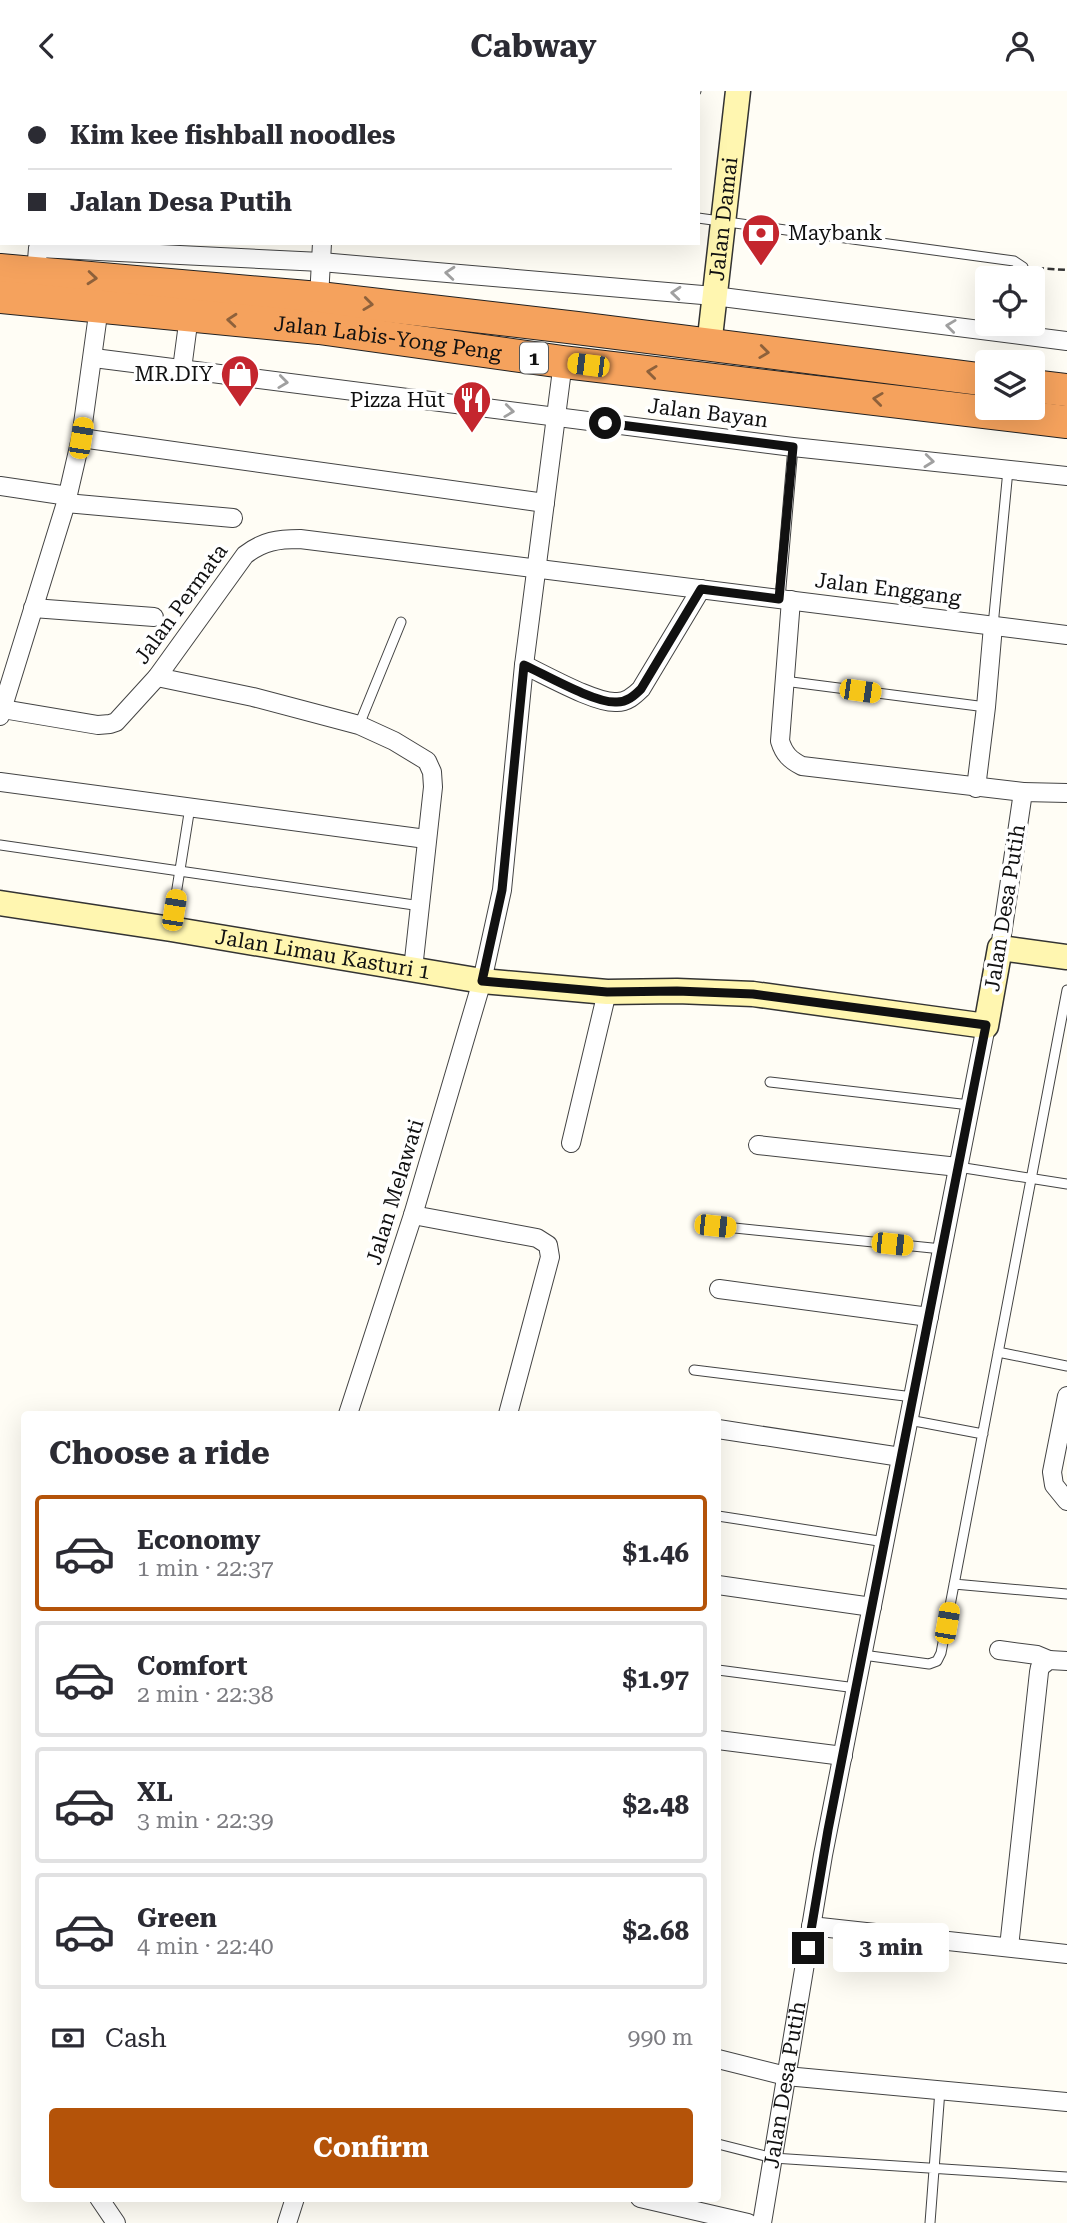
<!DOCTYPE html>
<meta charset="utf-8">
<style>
:root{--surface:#fff;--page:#f2f2f3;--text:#2b2b33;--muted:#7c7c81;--line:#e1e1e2;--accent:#b45309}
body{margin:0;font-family:"Roboto Serif",serif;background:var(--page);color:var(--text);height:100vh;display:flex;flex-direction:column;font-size:26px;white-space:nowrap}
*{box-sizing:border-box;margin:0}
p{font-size:23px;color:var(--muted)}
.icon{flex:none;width:38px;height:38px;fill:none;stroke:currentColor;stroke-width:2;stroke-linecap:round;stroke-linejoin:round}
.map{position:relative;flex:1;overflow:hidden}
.sheet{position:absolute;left:21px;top:1320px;width:700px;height:791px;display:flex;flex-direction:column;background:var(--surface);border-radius:7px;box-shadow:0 7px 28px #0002}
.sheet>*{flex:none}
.hud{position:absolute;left:0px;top:0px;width:700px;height:154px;box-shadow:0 7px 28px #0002;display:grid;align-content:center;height:154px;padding:0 28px;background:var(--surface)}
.tools{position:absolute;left:975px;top:175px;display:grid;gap:14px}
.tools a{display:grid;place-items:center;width:70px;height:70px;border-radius:7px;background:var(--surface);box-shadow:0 7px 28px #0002;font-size:35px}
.end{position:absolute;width:32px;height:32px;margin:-16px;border:9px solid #111;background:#fff;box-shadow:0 0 0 4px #fff}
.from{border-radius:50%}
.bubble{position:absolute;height:49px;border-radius:7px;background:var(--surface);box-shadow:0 7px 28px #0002;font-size:23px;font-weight:700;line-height:49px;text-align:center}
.car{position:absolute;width:21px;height:42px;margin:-21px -10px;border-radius:9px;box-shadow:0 0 5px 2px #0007;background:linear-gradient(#f5c518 24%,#345 0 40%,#f5c518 0 76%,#345 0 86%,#f5c518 0)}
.hud b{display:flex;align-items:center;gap:24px;height:66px;font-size:26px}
.hud b+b{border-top:2px solid var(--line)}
.hud i{width:18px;height:18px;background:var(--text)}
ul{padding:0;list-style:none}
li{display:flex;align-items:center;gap:21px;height:116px;margin:0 14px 10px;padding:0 14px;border:4px solid var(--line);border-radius:7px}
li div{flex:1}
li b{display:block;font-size:26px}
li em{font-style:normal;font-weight:700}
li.active{border-color:var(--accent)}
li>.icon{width:63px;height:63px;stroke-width:1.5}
h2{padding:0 28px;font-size:32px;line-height:84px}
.pay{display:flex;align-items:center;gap:18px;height:77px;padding:0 28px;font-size:26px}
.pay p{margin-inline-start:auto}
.cta{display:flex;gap:14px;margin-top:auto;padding:14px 28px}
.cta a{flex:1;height:80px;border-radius:7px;background:var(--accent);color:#fff;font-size:28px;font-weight:700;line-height:80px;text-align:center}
header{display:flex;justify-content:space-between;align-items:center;height:91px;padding:0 28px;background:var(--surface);font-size:32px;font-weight:700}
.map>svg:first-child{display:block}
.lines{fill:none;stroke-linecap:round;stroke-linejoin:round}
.stream{stroke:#3f96cf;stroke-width:5}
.lane-casing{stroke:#444;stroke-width:11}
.street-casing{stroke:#444;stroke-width:20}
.secondary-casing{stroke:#333;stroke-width:27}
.highway-casing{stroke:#222;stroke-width:34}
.path{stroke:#333;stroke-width:2.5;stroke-dasharray:7 3.5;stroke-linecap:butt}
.lane{stroke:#fff;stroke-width:9}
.street{stroke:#fff;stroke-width:18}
.secondary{stroke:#fff6b0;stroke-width:24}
.highway{stroke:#f5a25d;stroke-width:32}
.oneway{stroke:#a0a0a0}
.oneway2{stroke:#8e613b}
.route{stroke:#111;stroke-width:9}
.labels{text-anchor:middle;stroke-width:7;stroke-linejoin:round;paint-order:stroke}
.shield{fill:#fff;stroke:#585858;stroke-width:2}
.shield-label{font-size:19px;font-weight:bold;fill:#111}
.street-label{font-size:21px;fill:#111;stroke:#fff}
.poi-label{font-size:21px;fill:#111;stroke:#fff;text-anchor:end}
</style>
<header><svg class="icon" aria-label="back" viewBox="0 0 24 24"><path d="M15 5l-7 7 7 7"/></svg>Cabway<svg class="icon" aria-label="person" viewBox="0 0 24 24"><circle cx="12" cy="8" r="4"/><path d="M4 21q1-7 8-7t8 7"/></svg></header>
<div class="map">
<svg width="1067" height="2132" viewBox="0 0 1067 2132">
<rect width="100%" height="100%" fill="#fffdf5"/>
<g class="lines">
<path class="stream" d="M99,2l11,-2
M0,18h2"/>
<g class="lane-casing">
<path id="lane" d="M164,2l4,-2
M441,2v-2
M691,2l5,-2
M698,127l316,43 9,6 3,11
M780,508l13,-152
M993,535l15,-156
M784,590l202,26
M359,634l42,-103
M0,754l421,61
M171,835l19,-119
M770,991l200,23
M958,1076l109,17
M715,1135l227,23
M998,1261l69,14
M694,1279l219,27
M909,1329l74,14
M718,1425l167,26
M954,1493l113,10
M863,1564l66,9 8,-3 4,-8 126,-663
M718,1579l138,18
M718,2053l55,14 294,19
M930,2132l10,-133"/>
</g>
<g class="street-casing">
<g id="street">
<path d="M332,2v-2"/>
<path d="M36,182l2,-25 283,14 393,34 353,45"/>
<path d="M319,207l3,-55"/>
<path d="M94,267l699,89 274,29"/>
<path d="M182,278l7,-53"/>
<path d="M81,347l464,65"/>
<path d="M0,395l68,10"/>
<path d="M66,412l167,15"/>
<path d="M791,509l-11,141c4,13 10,19 22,25l221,26"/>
<path d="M33,517l121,9"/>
<path d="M524,574c20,9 72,39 93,37 10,0 17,-6 24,-13l60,-100"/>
<path d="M157,586l96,20 106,28 35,16 33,20 5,11 1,15 -20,182"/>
<path d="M3,618l95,16 12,-1 6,-2 41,-45 88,-122c18,-14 33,-16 55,-16l767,96"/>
<path d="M0,625l66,-213 15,-65 18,-131"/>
<path d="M0,691l426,57"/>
<path d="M976,697l10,-81 7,-81"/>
<path d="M1000,857l23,-156 44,1"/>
<path d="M571,1052l36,-151"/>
<path d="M758,1054l200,22"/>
<path d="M413,1124l124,23 11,7 2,12 -42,157"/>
<path d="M719,1198l210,28"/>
<path d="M1067,1305l-15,76 2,13 13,16"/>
<path d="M348,1323l65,-199 69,-234 20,-91 22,-225 39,-303"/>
<path d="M718,1338l183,28"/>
<path d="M718,1494l154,22"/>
<path d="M999,1559l38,5 12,5"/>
<path d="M718,1649l125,16"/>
<path d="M811,1835l256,28"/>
<path d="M1009,1856l30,-275 1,-5 9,-7 18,1"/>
<path d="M718,1968l68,17 281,26"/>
<path d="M99,2107l17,25"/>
<path d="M640,2107l108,25"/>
<path d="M287,2132l8,-25"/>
<path id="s1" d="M762,2132l61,-368 163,-829"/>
</g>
</g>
<g class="secondary-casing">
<g id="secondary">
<path id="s2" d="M709,255l29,-255"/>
<path id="s3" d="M0,812l171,26 311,52 125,11 70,-1 76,3 233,32 14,-78 67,9"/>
</g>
</g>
<g class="highway-casing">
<g id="highway">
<path d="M0,179l319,28 258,30 410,52"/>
<path id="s4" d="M0,206l319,31 244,34 504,60"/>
<path d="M1032,295l35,4"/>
</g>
</g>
<path class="path" d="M1037,177l30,2"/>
<use href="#lane" class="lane"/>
<use href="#street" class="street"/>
<use href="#secondary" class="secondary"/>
<use href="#highway" class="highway"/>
</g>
<defs><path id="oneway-chevron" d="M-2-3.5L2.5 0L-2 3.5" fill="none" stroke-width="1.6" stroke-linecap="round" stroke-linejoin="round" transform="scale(1.75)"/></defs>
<g class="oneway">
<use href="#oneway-chevron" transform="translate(450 182) rotate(-175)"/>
<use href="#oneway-chevron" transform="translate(676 202) rotate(-175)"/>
<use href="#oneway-chevron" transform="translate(951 235) rotate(-173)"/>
<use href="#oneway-chevron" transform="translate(283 291) rotate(7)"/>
<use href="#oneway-chevron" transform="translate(509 320) rotate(7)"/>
<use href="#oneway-chevron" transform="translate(929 370) rotate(6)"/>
</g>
<g class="oneway2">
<use href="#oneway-chevron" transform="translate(92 187) rotate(5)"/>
<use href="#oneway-chevron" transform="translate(368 213) rotate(7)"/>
<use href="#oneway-chevron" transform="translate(232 229) rotate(-175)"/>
<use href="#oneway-chevron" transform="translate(764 261) rotate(7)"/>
<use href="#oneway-chevron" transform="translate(652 281) rotate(-173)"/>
<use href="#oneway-chevron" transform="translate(878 308) rotate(-173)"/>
</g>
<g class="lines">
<path class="route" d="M605,332l188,24 -14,152 -78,-10 -60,100c-7,7 -14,13 -24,13 -21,2 -73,-28 -93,-37l-22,225 -20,91 125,11 70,-1 76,3 233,31 -158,805 -20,118"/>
</g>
<defs>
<g id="bank-pin" transform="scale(2.0125)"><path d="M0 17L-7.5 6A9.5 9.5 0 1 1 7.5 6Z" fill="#c4262e" stroke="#fff"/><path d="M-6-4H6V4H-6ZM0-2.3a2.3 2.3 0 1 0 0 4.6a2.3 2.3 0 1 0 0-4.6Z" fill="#fff"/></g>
<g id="shop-pin" transform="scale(2.0125)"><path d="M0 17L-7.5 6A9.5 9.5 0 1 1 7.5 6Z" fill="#c4262e" stroke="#fff"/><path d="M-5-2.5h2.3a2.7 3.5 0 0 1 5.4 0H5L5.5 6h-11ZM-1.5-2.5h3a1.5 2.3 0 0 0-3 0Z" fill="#fff"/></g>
<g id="restaurant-pin" transform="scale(2.0125)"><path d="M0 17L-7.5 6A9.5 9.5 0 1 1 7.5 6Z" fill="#c4262e" stroke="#fff"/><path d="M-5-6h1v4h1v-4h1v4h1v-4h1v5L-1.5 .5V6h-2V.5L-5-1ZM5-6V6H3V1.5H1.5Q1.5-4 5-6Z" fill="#fff"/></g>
</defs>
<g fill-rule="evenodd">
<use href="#bank-pin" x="761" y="142"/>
<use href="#shop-pin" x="240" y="283"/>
<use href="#restaurant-pin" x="472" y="309"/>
</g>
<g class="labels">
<rect class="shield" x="520" y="251.5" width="28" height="31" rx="5"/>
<g class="shield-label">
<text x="534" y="274">1</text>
</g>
<g class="street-label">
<text dy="7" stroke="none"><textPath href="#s2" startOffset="128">Jalan Damai</textPath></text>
<text dy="7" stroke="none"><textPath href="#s4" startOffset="390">Jalan Labis-Yong Peng</textPath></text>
<text transform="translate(708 322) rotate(7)" y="7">Jalan Bayan</text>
<text transform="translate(888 498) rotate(7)" y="7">Jalan Enggang</text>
<text transform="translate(181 513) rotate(-54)" y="7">Jalan Permata</text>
<text transform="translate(1005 817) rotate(-81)" y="7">Jalan Desa Putih</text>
<text dy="7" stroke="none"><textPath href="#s3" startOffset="327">Jalan Limau Kasturi 1</textPath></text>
<text transform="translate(395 1101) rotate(-73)" y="7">Jalan Melawati</text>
<text dy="7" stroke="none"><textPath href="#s1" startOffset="140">Jalan Desa Putih</textPath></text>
</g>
<g class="poi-label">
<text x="788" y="149" text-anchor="start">Maybank</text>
<text x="213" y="290">MR.DIY</text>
<text x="445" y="316">Pizza Hut</text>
</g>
</g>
</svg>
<div class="tools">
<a><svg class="icon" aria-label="locate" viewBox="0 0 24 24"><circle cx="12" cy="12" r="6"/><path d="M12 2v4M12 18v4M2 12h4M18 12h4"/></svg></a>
<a><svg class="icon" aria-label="layers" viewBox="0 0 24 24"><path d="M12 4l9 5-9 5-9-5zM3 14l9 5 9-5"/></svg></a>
</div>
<i class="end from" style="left:605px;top:332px"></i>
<i class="end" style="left:808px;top:1857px"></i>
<div class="bubble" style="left:833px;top:1832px;width:116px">3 min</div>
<i class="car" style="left:588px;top:274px;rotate:277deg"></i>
<i class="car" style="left:81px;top:347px;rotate:9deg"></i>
<i class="car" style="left:860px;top:600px;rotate:98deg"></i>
<i class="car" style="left:174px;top:819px;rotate:9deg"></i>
<i class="car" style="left:715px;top:1135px;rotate:96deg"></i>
<i class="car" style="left:892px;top:1153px;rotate:96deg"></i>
<i class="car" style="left:947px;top:1532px;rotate:10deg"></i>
<div class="hud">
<b><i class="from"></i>Kim kee fishball noodles</b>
<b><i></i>Jalan Desa Putih</b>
</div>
<section class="sheet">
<h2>Choose a ride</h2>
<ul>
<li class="active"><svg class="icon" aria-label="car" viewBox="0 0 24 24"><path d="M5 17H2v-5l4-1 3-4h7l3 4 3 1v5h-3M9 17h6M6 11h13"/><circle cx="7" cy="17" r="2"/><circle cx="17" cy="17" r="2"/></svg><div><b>Economy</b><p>1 min · 22:37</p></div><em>$1.46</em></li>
<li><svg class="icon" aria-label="car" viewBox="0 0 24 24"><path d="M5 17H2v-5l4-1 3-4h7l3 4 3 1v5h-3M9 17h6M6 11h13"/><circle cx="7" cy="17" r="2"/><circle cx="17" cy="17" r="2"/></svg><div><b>Comfort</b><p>2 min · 22:38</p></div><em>$1.97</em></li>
<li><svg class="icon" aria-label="car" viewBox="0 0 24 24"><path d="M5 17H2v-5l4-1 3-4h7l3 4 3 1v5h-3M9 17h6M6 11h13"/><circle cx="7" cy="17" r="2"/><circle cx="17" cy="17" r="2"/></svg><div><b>XL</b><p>3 min · 22:39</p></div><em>$2.48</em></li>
<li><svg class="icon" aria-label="car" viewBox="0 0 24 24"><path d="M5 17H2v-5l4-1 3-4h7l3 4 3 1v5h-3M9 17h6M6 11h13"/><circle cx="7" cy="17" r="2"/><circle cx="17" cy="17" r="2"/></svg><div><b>Green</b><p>4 min · 22:40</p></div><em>$2.68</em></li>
</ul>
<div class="pay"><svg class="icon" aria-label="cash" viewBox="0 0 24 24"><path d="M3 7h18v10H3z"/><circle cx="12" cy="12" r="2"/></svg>Cash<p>990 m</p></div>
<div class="cta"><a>Confirm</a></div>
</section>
</div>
